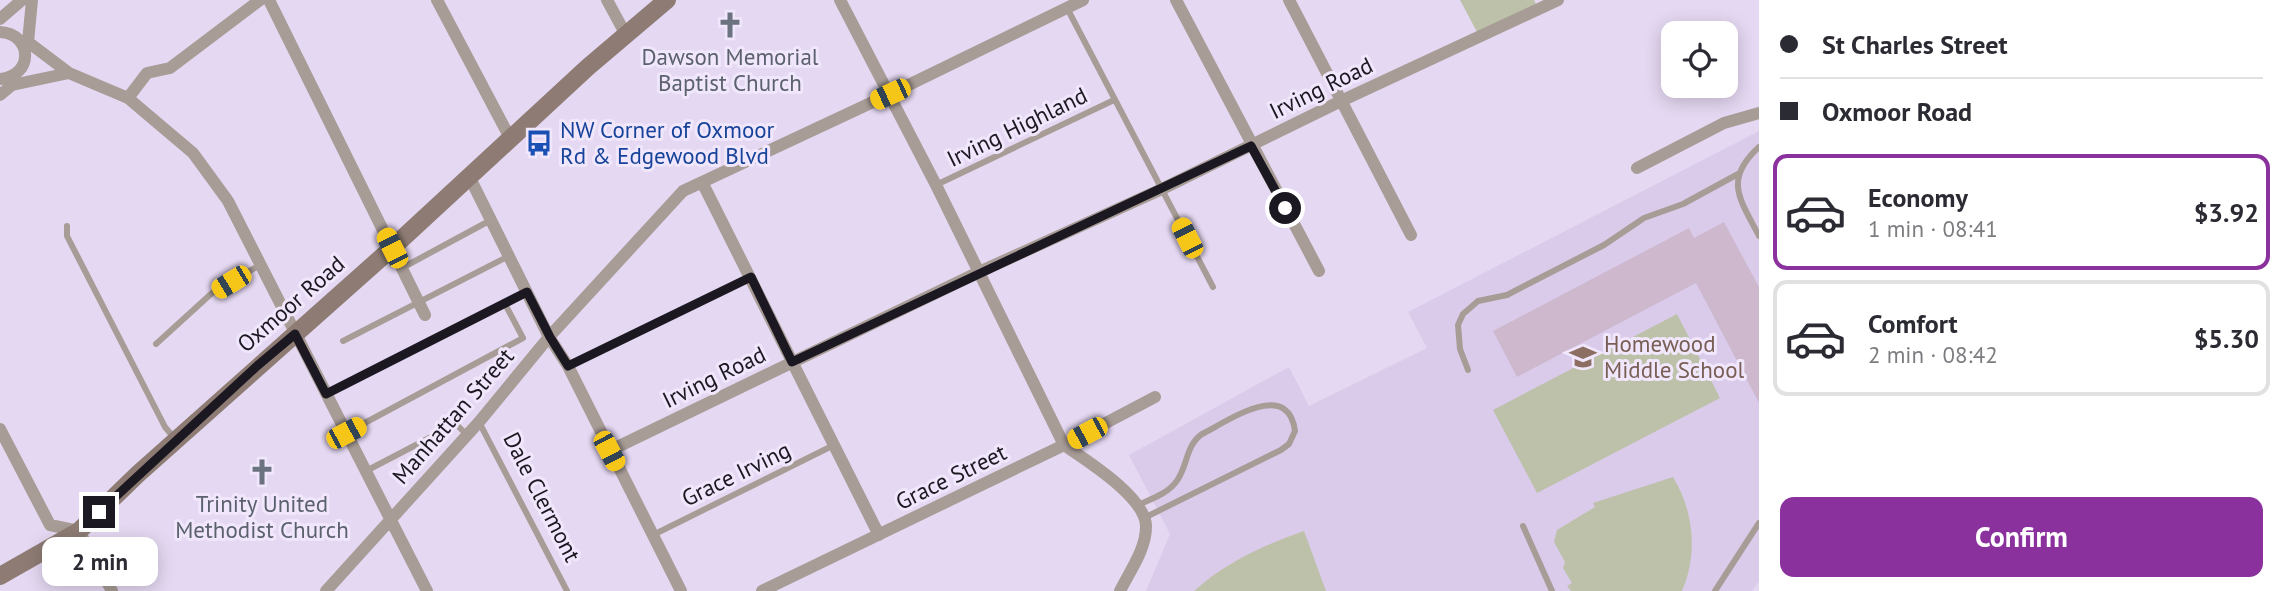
<!DOCTYPE html>
<meta charset="utf-8">
<style>
:root{--surface:#fff;--page:#f7f7f7;--text:#2b2b33;--muted:#7c7c81;--line:#e1e1e2;--accent:#8b319d}
body{margin:0;font-family:"PT Sans",sans-serif;background:var(--page);color:var(--text);height:100vh;display:flex;flex-direction:column;font-size:26px;white-space:nowrap}
*{box-sizing:border-box;margin:0}
p{font-size:23px;color:var(--muted)}
.icon{flex:none;width:38px;height:38px;fill:none;stroke:currentColor;stroke-width:2;stroke-linecap:round;stroke-linejoin:round}
.map{position:relative;flex:1;overflow:hidden}
.details{display:flex;flex-direction:column;background:var(--surface);width:525px}
.details>*{flex:none}
.guide{display:grid;align-content:center;height:154px;padding:0 21px;background:var(--surface)}
.buttons{position:absolute;left:1661px;top:21px;display:grid;gap:14px}
.buttons a{display:grid;place-items:center;width:77px;height:77px;border-radius:14px;background:var(--surface);box-shadow:0 4px 18px #0003;font-size:35px}
.end{position:absolute;width:32px;height:32px;margin:-16px;border:9px solid #1c1821;background:#fff;box-shadow:0 0 0 4px #fff}
.from{border-radius:50%}
.bubble{position:absolute;height:49px;border-radius:14px;background:var(--surface);box-shadow:0 4px 18px #0003;font-size:23px;font-weight:700;line-height:49px;text-align:center}
.car{position:absolute;width:21px;height:42px;margin:-21px -10px;border-radius:9px;box-shadow:0 0 5px 2px #0007;background:linear-gradient(#f5c518 24%,#345 0 40%,#f5c518 0 76%,#345 0 86%,#f5c518 0)}
.guide b{display:flex;align-items:center;gap:24px;height:66px;font-size:26px}
.guide b+b{border-top:2px solid var(--line)}
.guide i{width:18px;height:18px;background:var(--text)}
ul{padding:0;list-style:none}
li{display:flex;align-items:center;gap:21px;height:116px;margin:0 14px 10px;padding:0 7px;border:4px solid var(--line);border-radius:14px}
li div{flex:1}
li b{display:block;font-size:26px}
li em{font-style:normal;font-weight:700}
li.on{border-color:var(--accent)}
li>.icon{width:63px;height:63px;stroke-width:1.5}
.primary-button{display:flex;gap:14px;margin-top:auto;padding:14px 21px}
.primary-button a{flex:1;height:80px;border-radius:14px;background:var(--accent);color:#fff;font-size:28px;font-weight:700;line-height:80px;text-align:center}
main{display:flex;flex:1;min-height:0}
.map>svg:first-child{display:block}
.built{fill:#dacbeb}
.green{fill:#bdc1a9}
.building{fill:#cdb8ce}
.lines{fill:none;stroke-linecap:round;stroke-linejoin:round}
.service{stroke:#a89c96;stroke-width:6}
.minor{stroke:#a89c96;stroke-width:12}
.secondary{stroke:#8e7c74;stroke-width:18}
.route{stroke:#1c1821;stroke-width:9}
.labels{text-anchor:middle;stroke-width:6;stroke-linejoin:round;paint-order:stroke}
.worship-label{font-size:23px;fill:#5b616d;stroke:#f1e7fc}
.street-label{font-size:23px;fill:#1c1821;stroke:#f1e7fc}
.transit-label{font-size:23px;fill:#164399;stroke:#f1e7fc;text-anchor:start}
.education-label{font-size:23px;fill:#785e54;stroke:#f1e7fc;text-anchor:start}
</style>
<main>
<div class="map">
<svg width="1759" height="591" viewBox="0 0 1759 591">
<rect width="100%" height="100%" fill="#e5d8f2"/>
<path class="built" d="M1759,131v450l-7,10h-606l24,-57 -41,-79 160,-88 20,39 118,-58 -19,-36z"/>
<path class="green" d="M1460,0h74l2,4 -59,28z
M1677,314l43,84 -183,95 -44,-83z
M1673,477c21,34 25,77 9,114h-111l-4,-5 5,-3 -9,-15 2,-6 -11,-20 3,-12 38,-23 -2,-4z
M1304,531l22,60h-132c32,-29 70,-46 110,-60z"/>
<path class="building" d="M1724,222l35,65v116l-63,-120 -179,94 -24,-46 196,-103 5,10z"/>
<g class="lines">
<path class="service" d="M1067,8l146,279
M1759,147c-36,33 -19,52 0,89
M936,185l178,-85
M67,226v10l98,191 10,12
M402,268l89,-48
M343,341l166,-85
M156,344l56,-51 48,-28
M568,366l183,-89
M1468,370l-8,-21 -2,-24 5,-11 15,-13 29,-6 97,-50 40,-27 39,-14 55,-30
M326,394l201,-102
M479,422l88,169
M346,433l177,-95 -18,-34
M366,471l90,-47 11,11
M1138,505c13,-6 29,-11 38,-23 12,-15 9,-36 26,-48 26,-13 86,-56 93,-3l-6,13 -8,6 -137,68
M1523,526l29,65
M653,535l181,-90
M1715,591l44,-68"/>
<path class="minor" d="M269,0l156,315
M437,0l73,138
M607,0l19,35
M840,0l96,185 128,260
M1176,0l143,271
M1289,0l122,235
M0,19l22,-19
M0,32c33,2 34,44 0,47
M28,42l41,31 59,25 65,55 35,48 199,390
M28,42l4,-42
M0,95l12,-10 57,-12
M128,98l19,-25 23,-5 90,-68
M1637,168l87,-45 35,-10
M469,176l80,161 19,29 113,225
M702,182l177,353
M0,429l50,96 29,6 33,60
M1064,445c22,15 83,53 82,82 0,22 -16,44 -26,64
M609,451l370,-179 183,-83 179,-88 217,-101
M326,591l153,-169 70,-85 134,-146 207,-97 193,-94
M762,591l302,-146 91,-48"/>
<path class="secondary" d="M0,576l79,-45 59,-57 254,-226 196,-181 79,-67"/>
</g>
<g class="lines">
<path class="route" d="M99,512l158,-146 38,-32 31,60 201,-102 23,45 18,29 183,-89 41,85 459,-216 34,62"/>
</g>
<defs>
<g id="church-bare" transform="scale(2.1)"><path d="M-1.2-6h2.4v3.5h3.3v2.4h-3.3V6h-2.4V-.1h-3.3v-2.4h3.3Z" fill="#6b7280" stroke="#f1e7fc" stroke-width="2.5" paint-order="stroke"/></g>
<g id="bus-bare" transform="scale(2.1)"><path d="M-5-6H5V4H4V6H2V4H-2V6H-4V4H-5ZM-3.5-4V0h7V-4ZM-3.5 1.2v1.5H-2V1.2ZM2 1.2v1.5H3.5V1.2Z" fill="#1a4fb4" stroke="#f1e7fc" stroke-width="2.5" paint-order="stroke"/></g>
<g id="school-bare" transform="scale(2.1)"><path d="M0-5L7-2L0 1L-7-2ZM-4 1L0 2.5L4 1V4Q0 6-4 4Z" fill="#8d6e63" stroke="#f1e7fc" stroke-width="2.5" paint-order="stroke"/></g>
</defs>
<g fill-rule="evenodd">
<use href="#church-bare" x="730" y="25"/>
<use href="#bus-bare" x="539" y="143"/>
<use href="#school-bare" x="1583" y="357"/>
<use href="#church-bare" x="262" y="472"/>
</g>
<g class="labels">
<g class="worship-label">
<text x="730" y="65">Dawson Memorial<tspan x="730" dy="26">Baptist Church</tspan></text>
<text x="262" y="512">Trinity United<tspan x="262" dy="26">Methodist Church</tspan></text>
</g>
<g class="street-label">
<text transform="translate(1321 88) rotate(-26)" y="8">Irving Road</text>
<text transform="translate(1017 127) rotate(-26)" y="8">Irving Highland</text>
<text transform="translate(291 304) rotate(-41)" y="8">Oxmoor Road</text>
<text transform="translate(714 377) rotate(-26)" y="8">Irving Road</text>
<text transform="translate(453 416) rotate(-49)" y="8">Manhattan Street</text>
<text transform="translate(736 474) rotate(-26)" y="8">Grace Irving</text>
<text transform="translate(951 477) rotate(-26)" y="8">Grace Street</text>
<text transform="translate(542 497) rotate(63)" y="8">Dale Clermont</text>
</g>
<g class="transit-label">
<text x="560" y="138">NW Corner of Oxmoor<tspan x="560" dy="26">Rd &amp; Edgewood Blvd</tspan></text>
</g>
<g class="education-label">
<text x="1604" y="352">Homewood<tspan x="1604" dy="26">Middle School</tspan></text>
</g>
</g>
</svg>
<div class="buttons">
<a><svg class="icon" aria-label="locate" viewBox="0 0 24 24"><circle cx="12" cy="12" r="6"/><path d="M12 2v4M12 18v4M2 12h4M18 12h4"/></svg></a>
</div>
<i class="end from" style="left:1285px;top:208px"></i>
<i class="end" style="left:99px;top:512px"></i>
<div class="bubble" style="left:42px;top:537px;width:116px">2 min</div>
<i class="car" style="left:890px;top:94px;rotate:245deg"></i>
<i class="car" style="left:1187px;top:238px;rotate:333deg"></i>
<i class="car" style="left:392px;top:248px;rotate:333deg"></i>
<i class="car" style="left:231px;top:282px;rotate:239deg"></i>
<i class="car" style="left:346px;top:433px;rotate:62deg"></i>
<i class="car" style="left:1087px;top:433px;rotate:242deg"></i>
<i class="car" style="left:609px;top:451px;rotate:152deg"></i>
</div>
<section class="details">
<div class="guide">
<b><i class="from"></i>St Charles Street</b>
<b><i></i>Oxmoor Road</b>
</div>
<ul>
<li class="on"><svg class="icon" aria-label="car" viewBox="0 0 24 24"><path d="M5 17H2v-5l4-1 3-4h7l3 4 3 1v5h-3M9 17h6M6 11h13"/><circle cx="7" cy="17" r="2"/><circle cx="17" cy="17" r="2"/></svg><div><b>Economy</b><p>1 min · 08:41</p></div><em>$3.92</em></li>
<li><svg class="icon" aria-label="car" viewBox="0 0 24 24"><path d="M5 17H2v-5l4-1 3-4h7l3 4 3 1v5h-3M9 17h6M6 11h13"/><circle cx="7" cy="17" r="2"/><circle cx="17" cy="17" r="2"/></svg><div><b>Comfort</b><p>2 min · 08:42</p></div><em>$5.30</em></li>
</ul>
<div class="primary-button"><a>Confirm</a></div>
</section>
</main>
